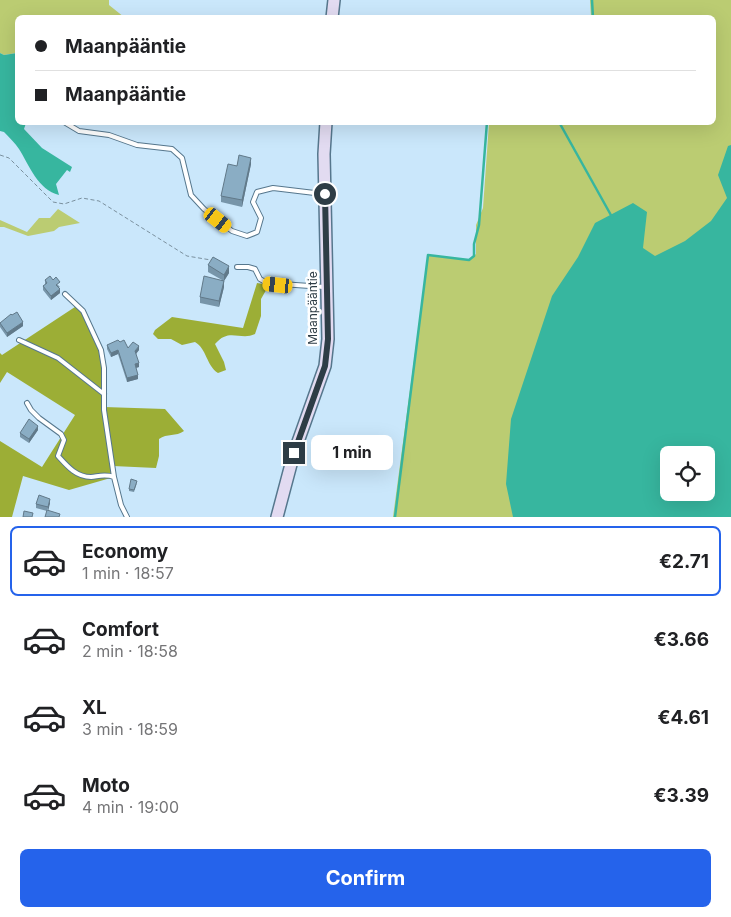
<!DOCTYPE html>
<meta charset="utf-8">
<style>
:root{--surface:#fff;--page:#f2f2f2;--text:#202124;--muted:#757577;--line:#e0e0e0;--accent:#2563eb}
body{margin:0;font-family:Inter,sans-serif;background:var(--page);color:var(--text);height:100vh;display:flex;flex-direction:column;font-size:19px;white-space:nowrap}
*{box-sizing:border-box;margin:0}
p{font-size:16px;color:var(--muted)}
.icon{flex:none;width:28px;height:28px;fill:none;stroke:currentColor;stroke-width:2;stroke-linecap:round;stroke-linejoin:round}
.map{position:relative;height:517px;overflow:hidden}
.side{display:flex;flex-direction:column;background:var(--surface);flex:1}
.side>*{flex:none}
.hud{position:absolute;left:15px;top:15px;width:701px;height:110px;border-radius:8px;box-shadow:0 5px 20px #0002;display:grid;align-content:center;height:110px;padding:0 20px;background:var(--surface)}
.tools{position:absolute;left:660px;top:446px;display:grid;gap:10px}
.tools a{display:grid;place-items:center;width:55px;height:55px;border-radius:8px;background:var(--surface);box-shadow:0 5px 20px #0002;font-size:25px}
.end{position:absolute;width:22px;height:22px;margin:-11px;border:6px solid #2e3d46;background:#fff;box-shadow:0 0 0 2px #fff}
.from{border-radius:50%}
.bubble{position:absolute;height:35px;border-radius:8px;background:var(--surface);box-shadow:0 5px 20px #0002;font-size:16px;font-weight:700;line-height:35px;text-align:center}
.car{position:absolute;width:15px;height:30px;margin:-15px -8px;border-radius:6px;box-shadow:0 0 4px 1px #0007;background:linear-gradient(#f5c518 24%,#345 0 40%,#f5c518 0 76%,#345 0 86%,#f5c518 0)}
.hud b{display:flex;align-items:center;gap:18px;height:48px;font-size:19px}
.hud b+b{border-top:1px solid var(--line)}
.hud i{width:12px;height:12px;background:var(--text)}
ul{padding:9px 0 0;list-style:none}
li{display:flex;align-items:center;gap:15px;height:70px;margin:0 10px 8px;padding:0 10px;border:2px solid transparent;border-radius:8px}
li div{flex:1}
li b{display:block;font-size:19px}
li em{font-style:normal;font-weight:700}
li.selected{border-color:var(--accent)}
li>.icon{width:45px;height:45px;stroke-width:1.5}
.button{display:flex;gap:10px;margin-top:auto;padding:10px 20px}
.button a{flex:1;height:58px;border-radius:8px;background:var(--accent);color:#fff;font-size:20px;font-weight:700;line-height:58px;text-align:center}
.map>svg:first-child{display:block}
.green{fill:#bbcc72}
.forest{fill:#9cae36}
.water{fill:#37b69f;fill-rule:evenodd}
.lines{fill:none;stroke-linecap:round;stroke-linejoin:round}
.stream{stroke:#37b69f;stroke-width:2.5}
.lane-casing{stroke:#56778d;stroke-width:6}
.secondary-casing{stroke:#56778d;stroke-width:14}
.path{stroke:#7a909e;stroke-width:1;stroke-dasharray:4 2.5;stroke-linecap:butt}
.lane{stroke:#fff;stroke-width:4}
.secondary{stroke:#e2dbf1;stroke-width:11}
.wall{fill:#7795a9}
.shaded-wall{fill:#617989}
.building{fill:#8aadc4;stroke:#617989}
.route{stroke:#2e3d46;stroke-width:6}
.labels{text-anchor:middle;stroke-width:5;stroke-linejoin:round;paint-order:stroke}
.street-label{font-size:12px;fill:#2e3d46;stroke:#fff}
</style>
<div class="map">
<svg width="731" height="517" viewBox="0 0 731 517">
<rect width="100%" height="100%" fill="#cae7fb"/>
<path class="green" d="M0,0h109v5l15,12 -106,1 -1,35 -13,2 -4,-2z
M590,0h141v221l-169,296h-169l35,-262 41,5 7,-6v-29l7,-17 6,-85 225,-1v-104l-123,-1z
M58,209l22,14 -21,4 -5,4 -26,5 -24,-9h-4v-7l27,12 12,-14h11z"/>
<path class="forest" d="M257,283l12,2 -8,14v17l-6,18c-15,7 -26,-7 -40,10l9,18 2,8 -8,3c-12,-8 -11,-24 -23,-31l-13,3 -11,-6h-13l-5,-5 2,-4 17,-13 71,11z
M78,305l23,45 3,18v39l61,2 19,22c-8,6 -17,2 -25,8v17l-3,12 -43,-2 1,11 -45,13 -46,-14 -11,41h-12v-76l42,26 33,-52 -68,-43 -7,11v-30l2,2z"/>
<path class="water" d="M0,53l4,2 13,-2 1,69 8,1 -2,6 18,19 30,19 -2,5 -3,-2 -11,14 3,11c-21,-5 -30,-30 -40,-46 -4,-6 -10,-12 -15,-17l-4,-1z
M731,145v372h-218l-7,-33 5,-65 41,-123 26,-39 17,-34 38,-20 14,9 -4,36 12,8 30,-15 26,-20 16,-23 -9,-23 10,-29zM669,455h37v37h-37z"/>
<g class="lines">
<path class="stream" d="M592,0l1,18
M559,122l53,95
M395,517l33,-262 41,5 5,-4v-12l5,-19 8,-103"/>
<g class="lane-casing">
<path id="lane" d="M64,122l15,9 30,4 28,10 35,4 10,9 9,37 13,14 28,22 15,5 10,-4 4,-14 -8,-16 4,-10 16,-4 50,6
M237,267h11l7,2 5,10 7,4 57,4
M65,294l18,17 18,39 3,18v42l10,67 7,28 6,12
M19,340l39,18 46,36
M27,403l4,7 8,8 22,16 3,6 -6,16c9,10 18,21 33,21 9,-1 14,-3 23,0"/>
</g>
<g class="secondary-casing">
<path id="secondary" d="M332,18l2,-18
M277,517l17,-64 31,-87 3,-27 -4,-185 2,-32"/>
</g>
<path class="path" d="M0,155l9,3 44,44 11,2 18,-6 17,3 88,55 24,4"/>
<use href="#lane" class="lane"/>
<use href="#secondary" class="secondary"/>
</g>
<path class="wall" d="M251,164l-9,43 -21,-5v-6l16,-30z
M208,265l21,8 -5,8v6l-5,20 -19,-4v-6l22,-17 -14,-8z
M45,280h8l7,7 -2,1 2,5 -9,7 -8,-10v-4l2,-1z
M0,323l23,3 -16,11 -7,-10z
M120,342l8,6 11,2 -3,4 3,13 -3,1 2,11 -11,3 -9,-28 -7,3 -4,-8v-4z
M38,430l-9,13 -9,-6v-4z
M137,483l-3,9 -5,-1v-2z
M50,503l-3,8 -11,-3v-4z"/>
<path class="shaded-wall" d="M251,158v6l-9,43v-7z
M229,266v7l-5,8v-6z
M224,281v6l-5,20v-6z
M60,289v4l-9,7v-4z
M23,322v4l-16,11v-4z
M139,346v4l-4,5v-4z
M118,350v4l-7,3v-4z
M139,363v4l-4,1v-4z
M138,375v4l-11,3v-4z
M38,426v4l-9,13v-4z
M50,499v4l-2,9v-5z"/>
<path class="building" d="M239,155l12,3 -9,42 -21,-4 7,-32 9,2z
M213,257l16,9 -5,9 -16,-10z
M50,276l3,4 3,-3 4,5 -4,3 4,4 -9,7 -8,-10 4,-3 -2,-3z
M204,276l20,5 -5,20 -19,-4z
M17,312l6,10 -16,11 -7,-10 11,-9 1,1z
M118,340l2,2 4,-2 4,8 5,-6 6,4 -4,5 4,12 -4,1 3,11 -11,3 -9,-28 -7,3 -4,-8z
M29,419l9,7 -9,13 -9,-6z
M131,479l6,2 -3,9 -5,-1z
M39,495l11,4 -2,8 -12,-3z
M47,510l13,4 -1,3h-14z
M24,511l9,2 -1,4h-9z"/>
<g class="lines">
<path class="route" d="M294,453l31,-87 3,-27 -3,-145"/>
</g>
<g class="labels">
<g class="street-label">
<text transform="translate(313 308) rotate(-90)" y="4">Maanpääntie</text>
</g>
</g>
</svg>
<div class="tools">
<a><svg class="icon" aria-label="locate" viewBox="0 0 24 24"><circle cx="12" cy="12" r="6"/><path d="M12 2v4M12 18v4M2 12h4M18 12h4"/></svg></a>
</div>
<i class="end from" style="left:325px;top:194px"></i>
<i class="end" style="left:294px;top:453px"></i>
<div class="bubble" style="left:311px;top:435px;width:82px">1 min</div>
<i class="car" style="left:218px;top:220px;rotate:128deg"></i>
<i class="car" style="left:278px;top:285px;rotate:276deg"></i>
<div class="hud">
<b><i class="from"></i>Maanpääntie</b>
<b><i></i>Maanpääntie</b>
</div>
</div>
<section class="side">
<ul>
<li class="selected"><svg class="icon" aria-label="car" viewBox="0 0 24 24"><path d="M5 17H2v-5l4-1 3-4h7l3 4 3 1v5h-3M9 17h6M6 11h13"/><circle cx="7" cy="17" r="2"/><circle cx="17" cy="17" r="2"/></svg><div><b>Economy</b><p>1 min · 18:57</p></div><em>€2.71</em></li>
<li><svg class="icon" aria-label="car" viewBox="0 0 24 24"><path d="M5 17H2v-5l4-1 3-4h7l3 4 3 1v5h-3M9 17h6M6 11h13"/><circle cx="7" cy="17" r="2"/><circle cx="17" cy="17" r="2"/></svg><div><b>Comfort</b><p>2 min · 18:58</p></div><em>€3.66</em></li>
<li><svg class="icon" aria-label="car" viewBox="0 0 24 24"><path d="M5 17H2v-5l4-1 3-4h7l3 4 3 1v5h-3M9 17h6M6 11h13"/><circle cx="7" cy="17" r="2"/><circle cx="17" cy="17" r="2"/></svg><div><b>XL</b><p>3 min · 18:59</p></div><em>€4.61</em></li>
<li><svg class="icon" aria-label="car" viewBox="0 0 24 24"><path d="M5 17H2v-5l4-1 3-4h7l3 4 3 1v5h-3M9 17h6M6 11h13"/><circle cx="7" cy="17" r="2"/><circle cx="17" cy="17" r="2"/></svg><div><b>Moto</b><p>4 min · 19:00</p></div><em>€3.39</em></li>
</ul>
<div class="button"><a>Confirm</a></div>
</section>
